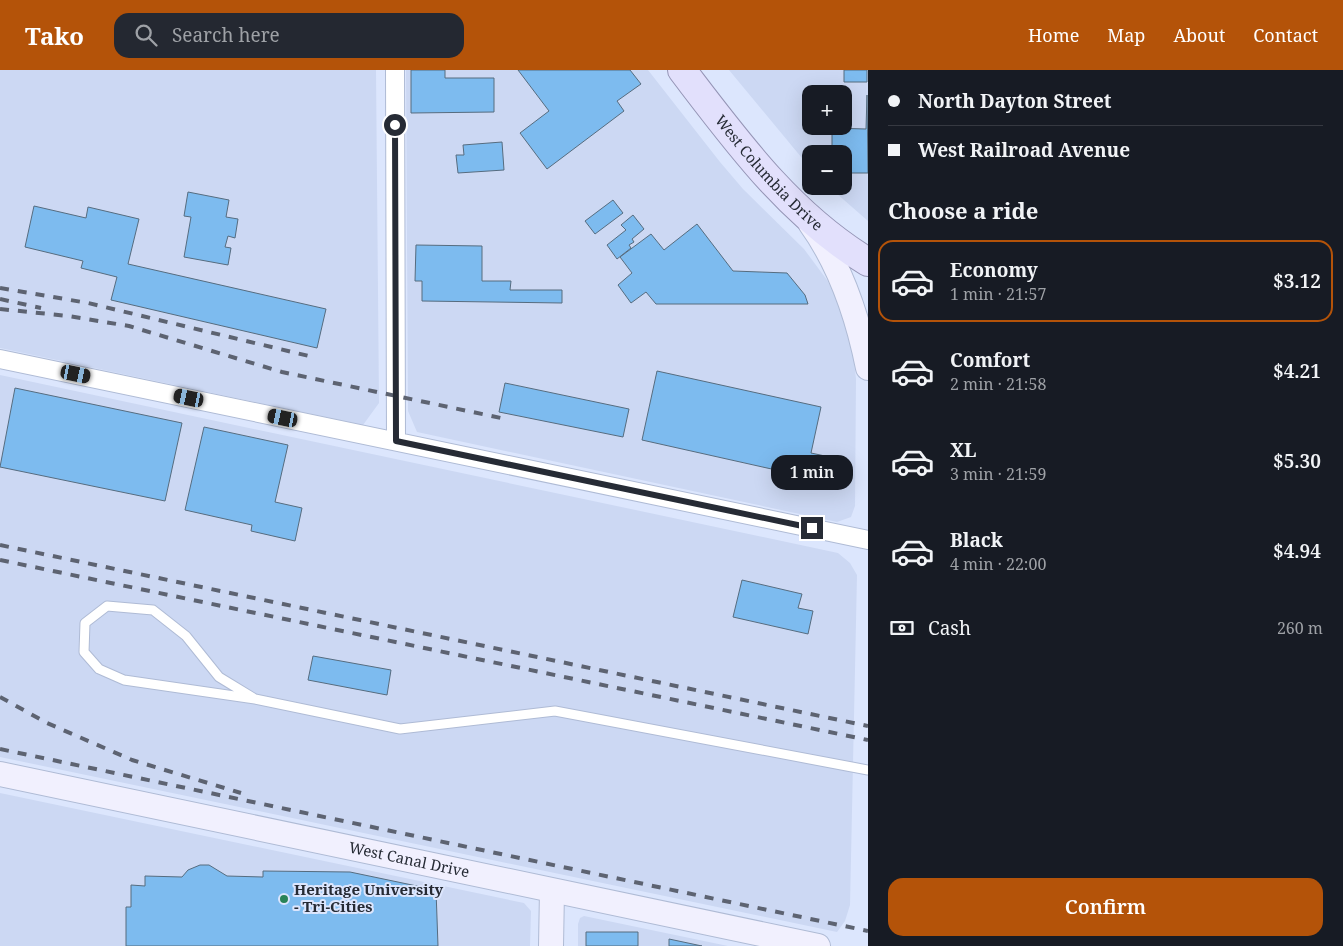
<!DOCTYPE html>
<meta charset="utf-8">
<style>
:root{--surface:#171b24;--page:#242831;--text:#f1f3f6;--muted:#9ea1a6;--line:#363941;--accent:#b45309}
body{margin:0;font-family:"Noto Serif",serif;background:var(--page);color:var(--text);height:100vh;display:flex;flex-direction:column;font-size:19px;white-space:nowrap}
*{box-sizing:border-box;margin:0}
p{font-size:16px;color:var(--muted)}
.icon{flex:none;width:28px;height:28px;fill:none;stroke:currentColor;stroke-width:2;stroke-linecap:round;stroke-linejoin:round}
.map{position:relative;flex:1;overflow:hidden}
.panel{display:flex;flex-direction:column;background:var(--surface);width:475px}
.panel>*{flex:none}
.hud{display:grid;align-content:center;height:110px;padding:0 20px;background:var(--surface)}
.buttons{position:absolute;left:802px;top:15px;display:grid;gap:10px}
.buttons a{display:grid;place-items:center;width:50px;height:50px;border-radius:10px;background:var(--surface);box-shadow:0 5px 20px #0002;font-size:25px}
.end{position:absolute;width:22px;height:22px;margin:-11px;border:6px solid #262b35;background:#fff;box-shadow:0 0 0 2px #fff}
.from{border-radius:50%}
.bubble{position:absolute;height:35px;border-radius:15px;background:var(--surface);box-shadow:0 5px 20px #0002;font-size:16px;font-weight:600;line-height:35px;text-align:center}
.car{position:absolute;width:15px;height:30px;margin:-15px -8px;border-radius:6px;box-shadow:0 0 4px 1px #0007;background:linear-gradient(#222 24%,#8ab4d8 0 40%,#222 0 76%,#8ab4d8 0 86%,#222 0)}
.hud b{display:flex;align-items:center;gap:18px;height:48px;font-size:19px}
.hud b+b{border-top:1px solid var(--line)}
.hud i{width:12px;height:12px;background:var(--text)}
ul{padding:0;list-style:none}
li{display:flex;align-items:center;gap:15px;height:82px;margin:0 10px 8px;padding:0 10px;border:2px solid transparent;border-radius:15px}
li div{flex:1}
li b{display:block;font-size:19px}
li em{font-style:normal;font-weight:600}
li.active{border-color:var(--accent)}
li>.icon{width:45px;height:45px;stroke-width:1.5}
h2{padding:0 20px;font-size:22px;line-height:60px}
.pay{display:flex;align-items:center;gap:12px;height:55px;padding:0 20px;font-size:19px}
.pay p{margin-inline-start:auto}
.button{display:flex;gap:10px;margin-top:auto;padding:10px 20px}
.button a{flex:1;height:58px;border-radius:15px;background:var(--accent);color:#fff;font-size:20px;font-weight:600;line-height:58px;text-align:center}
header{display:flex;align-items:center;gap:30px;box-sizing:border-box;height:70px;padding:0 25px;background:var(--accent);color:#fff}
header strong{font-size:24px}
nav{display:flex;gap:28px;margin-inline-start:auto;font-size:18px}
.search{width:350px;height:45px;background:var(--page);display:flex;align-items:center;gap:12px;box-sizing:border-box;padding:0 18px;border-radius:15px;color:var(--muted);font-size:19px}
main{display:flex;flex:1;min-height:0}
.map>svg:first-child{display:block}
.built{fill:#ccd8f3;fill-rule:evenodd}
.building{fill:#7dbbef;stroke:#566c7f}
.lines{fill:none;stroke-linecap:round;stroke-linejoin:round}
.lane-casing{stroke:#afbbd5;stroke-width:11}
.street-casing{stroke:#afbbd5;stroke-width:20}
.secondary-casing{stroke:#afbbd5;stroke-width:26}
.primary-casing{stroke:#9494b5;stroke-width:30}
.lane{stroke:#fff;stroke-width:9}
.street{stroke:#fff;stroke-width:18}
.secondary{stroke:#f1f0fe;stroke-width:24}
.primary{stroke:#e2e0fc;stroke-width:28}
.rail{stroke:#5d6371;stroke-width:4;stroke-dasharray:9 9;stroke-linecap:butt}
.route{stroke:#262b35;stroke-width:6}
.poi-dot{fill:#298358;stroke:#dce6fd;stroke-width:2}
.labels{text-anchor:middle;stroke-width:4;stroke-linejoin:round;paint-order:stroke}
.street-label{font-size:15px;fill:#262b35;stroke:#dce6fd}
.poi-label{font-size:15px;font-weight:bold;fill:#262b35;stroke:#dce6fd;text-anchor:start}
</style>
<header>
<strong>Tako</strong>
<div class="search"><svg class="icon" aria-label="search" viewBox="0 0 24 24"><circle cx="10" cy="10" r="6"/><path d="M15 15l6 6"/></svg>Search here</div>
<nav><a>Home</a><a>Map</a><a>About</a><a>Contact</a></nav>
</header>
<main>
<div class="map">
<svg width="868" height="876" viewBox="0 0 868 876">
<rect width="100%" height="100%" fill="#dce6fd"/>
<path class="built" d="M0,0h376l3,333 -16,22 -363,-77z
M406,0h242l72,92 23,27 61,60 23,31 16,31 9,33 4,35 -1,127 -4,11 -14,5 -420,-90 -9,-21z
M729,0h139v151l-40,-35h16v-32h-33v15zM811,24h33v32h-33z
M0,305l838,178 12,10 7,12 -7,330 -5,16 -8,11 -837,-175z
M0,723l524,110 7,8 -1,35h-530z
M584,846l144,30h-150v-22l2,-6z"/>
<path class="building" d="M411,0h34v8h49v34l-83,1z
M518,0h112l11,14 -24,17 7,10 -77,58 -27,-36 29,-22z
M844,0h23v12h-23z
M867,25l1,78h-24v-19h-12v-26l34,1z
M502,72l2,28 -46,3 -2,-18h8l-1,-10z
M188,122l41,8 -3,17 12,2 -3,19 -7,-2 -3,11 6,1 -3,17 -44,-8 7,-40 -7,-1z
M613,130l10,13 -28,21 -10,-13z
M34,136l52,12 2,-11 51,12 -11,45 198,45 -9,39 -206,-48 6,-23 -36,-9 2,-7 -58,-14z
M633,145l11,14 -12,10 2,3 -5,3 2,3 -14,11 -10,-14 19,-15 -5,-5z
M697,154l36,47 54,2 18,22 3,9h-152l-10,-12 -15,11 -13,-18 14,-12 -12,-16 31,-23 13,16z
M416,175l66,1v35h29l-1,9h52v13l-140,-2v-20h-7z
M657,301l164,36 -10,46 28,6 -5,24 -192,-43z
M505,313l124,26 -6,28 -124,-25z
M15,318l167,35 -17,78 -165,-34z
M204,357l84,18 -13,57 27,6 -7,33 -44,-10 1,-6 -67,-15z
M742,510l60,14 -4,14 15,3 -5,23 -75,-17z
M313,586l78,14 -4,25 -79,-15z
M200,795h9l18,11 36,1v-6l87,1 86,18 2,56h-312v-39h5v-22l14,1v-10l37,1 6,-7z
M586,862h52v14h-52z
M669,869l33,7h-33z"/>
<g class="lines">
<g class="lane-casing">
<path id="lane" d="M255,629l-36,-22 -33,-41 -33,-26 -46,-4 -22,17 -1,29 15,17 25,11 131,19 145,30 155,-18 313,59"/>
</g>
<g class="street-casing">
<path id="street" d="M395,0l1,371
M0,289l868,181"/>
</g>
<g class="secondary-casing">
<g id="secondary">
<path d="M810,153c31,43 48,95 58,145"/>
<path id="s1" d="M0,704l818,172"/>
<path d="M551,876l1,-55"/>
</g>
</g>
<g class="primary-casing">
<g id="primary">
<path id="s2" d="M682,0c55,72 107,144 186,192"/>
</g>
</g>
<use href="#lane" class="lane"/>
<use href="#street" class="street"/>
<use href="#secondary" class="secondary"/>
<use href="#primary" class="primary"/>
<path class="rail" d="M0,218l88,15 225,54
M0,229l41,9
M0,239l68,7 61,10 153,46 219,46
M0,475l868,181
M0,490l868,180
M0,627l47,26 85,37 109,33
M0,679l868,182"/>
</g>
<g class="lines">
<path class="route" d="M395,55l1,316 416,87"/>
</g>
<circle class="poi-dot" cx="284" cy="829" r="5"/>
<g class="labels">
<g class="street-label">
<text dy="5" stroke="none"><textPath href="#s2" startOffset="135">West Columbia Drive</textPath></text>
<text dy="5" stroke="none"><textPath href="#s1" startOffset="418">West Canal Drive</textPath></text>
</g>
<g class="poi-label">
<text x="294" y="825">Heritage University<tspan x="294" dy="17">- Tri-Cities</tspan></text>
</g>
</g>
</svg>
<div class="buttons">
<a>+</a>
<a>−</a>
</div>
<i class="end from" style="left:395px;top:55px"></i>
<i class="end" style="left:812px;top:458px"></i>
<div class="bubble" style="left:771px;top:385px;width:82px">1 min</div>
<i class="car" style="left:76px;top:304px;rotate:102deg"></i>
<i class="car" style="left:189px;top:328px;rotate:282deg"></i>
<i class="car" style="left:283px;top:348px;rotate:282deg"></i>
</div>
<section class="panel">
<div class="hud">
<b><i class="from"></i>North Dayton Street</b>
<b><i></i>West Railroad Avenue</b>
</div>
<h2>Choose a ride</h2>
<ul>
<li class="active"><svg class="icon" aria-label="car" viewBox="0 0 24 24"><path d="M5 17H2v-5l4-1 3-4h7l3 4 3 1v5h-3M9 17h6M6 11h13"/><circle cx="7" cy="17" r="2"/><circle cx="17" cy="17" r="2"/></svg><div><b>Economy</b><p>1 min · 21:57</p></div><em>$3.12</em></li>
<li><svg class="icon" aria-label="car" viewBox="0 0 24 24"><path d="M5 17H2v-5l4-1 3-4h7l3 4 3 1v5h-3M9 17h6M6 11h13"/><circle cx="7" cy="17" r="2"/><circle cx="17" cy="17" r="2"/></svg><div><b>Comfort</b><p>2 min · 21:58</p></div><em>$4.21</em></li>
<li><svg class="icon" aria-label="car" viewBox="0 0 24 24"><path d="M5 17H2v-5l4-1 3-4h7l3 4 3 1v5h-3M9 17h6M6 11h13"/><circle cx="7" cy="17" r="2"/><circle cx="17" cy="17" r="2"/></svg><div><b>XL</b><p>3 min · 21:59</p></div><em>$5.30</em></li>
<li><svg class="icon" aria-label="car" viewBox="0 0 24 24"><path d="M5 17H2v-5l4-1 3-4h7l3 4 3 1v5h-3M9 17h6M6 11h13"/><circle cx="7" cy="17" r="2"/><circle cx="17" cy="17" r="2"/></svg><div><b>Black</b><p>4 min · 22:00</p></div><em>$4.94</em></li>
</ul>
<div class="pay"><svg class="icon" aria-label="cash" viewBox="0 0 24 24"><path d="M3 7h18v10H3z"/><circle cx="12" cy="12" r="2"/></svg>Cash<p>260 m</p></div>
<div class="button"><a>Confirm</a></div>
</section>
</main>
